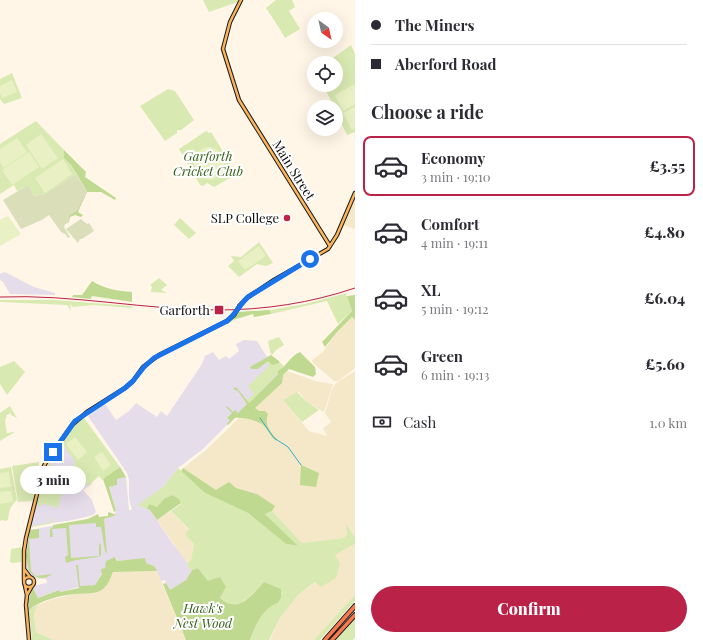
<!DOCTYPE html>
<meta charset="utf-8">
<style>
:root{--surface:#fff;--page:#f7f7f7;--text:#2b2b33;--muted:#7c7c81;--line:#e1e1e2;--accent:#ba2247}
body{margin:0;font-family:"Playfair Display",serif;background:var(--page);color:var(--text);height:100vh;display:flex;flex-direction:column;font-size:15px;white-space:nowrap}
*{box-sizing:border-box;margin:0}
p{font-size:13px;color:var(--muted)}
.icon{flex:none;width:22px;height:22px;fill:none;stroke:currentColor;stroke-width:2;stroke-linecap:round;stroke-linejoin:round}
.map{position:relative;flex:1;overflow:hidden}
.side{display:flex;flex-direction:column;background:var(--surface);width:348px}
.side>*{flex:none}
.top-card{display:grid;align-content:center;height:88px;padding:0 16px;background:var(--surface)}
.needle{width:26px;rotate:147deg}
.fabs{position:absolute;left:307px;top:12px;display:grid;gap:8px}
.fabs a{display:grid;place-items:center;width:36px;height:36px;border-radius:50%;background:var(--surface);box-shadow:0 4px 16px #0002;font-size:20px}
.end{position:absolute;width:18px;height:18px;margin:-9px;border:5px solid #1a73e8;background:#fff;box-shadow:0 0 0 2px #fff}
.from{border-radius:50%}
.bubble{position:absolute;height:28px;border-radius:14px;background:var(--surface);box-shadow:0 4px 16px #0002;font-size:13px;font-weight:800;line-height:28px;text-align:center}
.top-card b{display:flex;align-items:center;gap:14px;height:38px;font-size:15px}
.top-card b+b{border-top:1px solid var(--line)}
.top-card i{width:10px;height:10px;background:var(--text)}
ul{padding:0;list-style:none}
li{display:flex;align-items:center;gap:12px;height:60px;margin:0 8px 6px;padding:0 8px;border:2px solid transparent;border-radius:8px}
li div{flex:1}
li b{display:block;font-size:15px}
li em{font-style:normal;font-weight:800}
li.on{border-color:var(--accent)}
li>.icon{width:36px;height:36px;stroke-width:1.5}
h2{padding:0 16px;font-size:18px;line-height:48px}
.pay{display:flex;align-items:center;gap:10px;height:44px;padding:0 16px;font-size:15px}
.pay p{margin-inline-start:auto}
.action{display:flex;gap:8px;margin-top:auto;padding:8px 16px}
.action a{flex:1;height:46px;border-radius:24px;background:var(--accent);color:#fff;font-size:16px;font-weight:800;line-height:46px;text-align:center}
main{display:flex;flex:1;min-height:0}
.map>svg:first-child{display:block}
.industrial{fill:#e6ddea}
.farmland{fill:#f4e8c8}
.green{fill:#d9e9b2}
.forest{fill:#c0d991}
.cemetery{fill:#dadfba}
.pitch{fill:#e9f0c4}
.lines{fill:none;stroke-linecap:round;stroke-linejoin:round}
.stream{stroke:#32afce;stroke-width:1}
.major-casing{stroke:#1b1b1b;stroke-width:4.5}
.highway-casing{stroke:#1b1b1b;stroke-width:5.5}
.major{stroke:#fbb45c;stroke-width:2.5}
.highway{stroke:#f67a4e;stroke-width:3.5}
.rail{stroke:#ba2247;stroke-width:1}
.major-bridge-casing{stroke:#1b1b1b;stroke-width:4.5;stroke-linecap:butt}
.major-bridge{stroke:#fbb45c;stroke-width:2.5}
.route{stroke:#1a73e8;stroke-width:5}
.poi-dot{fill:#ba2247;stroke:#fff;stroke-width:1.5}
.labels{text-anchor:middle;stroke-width:4;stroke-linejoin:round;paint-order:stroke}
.park-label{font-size:13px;font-style:italic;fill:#37611b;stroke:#fff}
.street-label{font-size:13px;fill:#0a0a0a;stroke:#fff}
.poi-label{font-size:13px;fill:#0a0a0a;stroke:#fff;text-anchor:end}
</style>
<main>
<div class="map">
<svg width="355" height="640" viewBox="0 0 355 640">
<rect width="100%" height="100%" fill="#fff6e7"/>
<path class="industrial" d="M5,272l29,15 21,6v2l-45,-1 -7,-12 -3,-2v-6z
M244,340l13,1 10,16 4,-2 13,13 -81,81 -25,19 -15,19 -24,18 11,5 23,34 13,15 2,8 4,3 -6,10 -17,11 -4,-11 -4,1 -7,-15 -8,-3 -3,-4 -26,2 -1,-4 -11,11 -10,17 -16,2 -19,5 -2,-2 -20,8 -5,-10 4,-3 10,-2 -1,-4 -11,-1 -6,-4 -2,-4v-22l3,-18 58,-11 10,-5 1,3 9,-1v-3l1,-1 1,2h5l1,-3 -7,-24 8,-2 -1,-6 10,-2 3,33h3l-3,-12v-18l-2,-7 -39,-57 17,-12 11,16 13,-9 7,-8 21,14 4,-6 6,5 35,-52 3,-8 8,-4 6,8 7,-4 3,3 10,-8 -3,-7z
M63,444l29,40 -9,6 9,10 4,12 -3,3 -20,5 -41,6 -1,-3 19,-60z"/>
<path class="farmland" d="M355,198v31l-12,-4z
M352,317l3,3v48l-17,13h-4l-21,-18 -1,-3 10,-7 16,-22z
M287,371l32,11 14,2 -9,28 -17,-10 -8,-10h-2l-14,8 26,31 18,5 -4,-8 8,-6 -6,-9 7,-24 4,-6 19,-12v167l-8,-14 1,9 -4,5 -42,5 -30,-32 2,-5 -17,-12 -21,-6 -20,2 -33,-22 23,-18z
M171,511l18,19 -4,5 9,9 -3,16 -4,3 -30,-43z
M355,544v51l-6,8 -35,37h-44l10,-22 18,-23 18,-13 19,-27z
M157,571l29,69h-133l-17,-8 -2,-18 3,-9 16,-6 22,-5 17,-1 14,-6 7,-15z"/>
<path class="green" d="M203,0h36l-1,2 -29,10z
M276,0h16l3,7 -6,4 11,18 -15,9c-6,-11 -12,-19 -19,-30z
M351,45l4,9v78l-8,3 -11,-23v-5h-2l-11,-22h13v-22h-10z
M12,73l10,25 -18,6 -4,-5v-20z
M168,89l7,2 19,29 -13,10h-4v3l-12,8 -25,-35z
M36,121l28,29v8l7,7 5,9 -33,21 -3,-1 -5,3 -7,-12 -11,6 -3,-6 -14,9v-50z
M206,131l3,2 2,-1 26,42 -23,13 -7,-4 -4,3 -3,-1 -21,-36z
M180,218l16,15 -7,6 -15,-14z
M259,242l14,21 -7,3 -9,-2 -18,13 -11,-11 6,-5 -3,-5 10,1z
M159,278l8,7 -6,5 6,3 -16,-1 1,-5 -2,-2z
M347,293l-1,3h1l5,15 -14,13 -11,-23 -56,13 -1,-4 35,-6z
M0,300h54l78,6v2l-39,-3 -20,2 -3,-3 1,7 -4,-6 -67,-3z
M279,337l5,8 -8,5 -4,5 -2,-3 -2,-11z
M272,356l11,9v2l-34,36 -3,-3 8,-6 -6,-8 21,-20 -3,-4z
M14,361l11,11 -18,23 -7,-11v-17z
M297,392l10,10 12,8 -17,12 -19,-22z
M10,406l7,12 -6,-3v-2l-4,2 -2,7 2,11 8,-1 -15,9v-28z
M84,418l36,49 -18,13 -3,-4 -11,10 -3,-2 1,-2 -5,-2 -9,10 11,-15 -4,-2 -2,-6 -3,-2 1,-4 -12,-16 -9,11 -7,16 14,11 1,-2 2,1 -6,26 -17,-5 -1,3 -3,-1 -6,18 2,3 18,-4 2,-5 1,2 -2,4 -20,4 -2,-2 14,-56 28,-41z
M39,462l-5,39 -16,1 -6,-36z
M11,467l6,33c-7,6 -8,11 -9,20l-3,1 -3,-1 -2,1v-52z
M178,468l27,25 43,20 38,31 11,2 -32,-32 7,-3 30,32 42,-5 3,-4 -1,-11 9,15v6l-20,11 5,9 -4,14 -15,9 -6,-5 -17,13 -18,23 -11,22h-19c5,-14 13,-32 28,-37l3,-5 -17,-16c-8,7 -20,25 -33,22 -4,0 -8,-4 -11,-6l6,-11 -18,-6 -10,-13 -6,2 -4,-3 -1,-4 4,-3 3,-16 -9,-9 4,-6 -18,-18 10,-7 -2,-5 -6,-4 -8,3 -8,10 -8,-4 -2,5 -9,-4 25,-18z
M22,547l-1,15 -8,1 -3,-1 1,-13z
M355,595v6l-35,39h-6z
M37,605l-3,9 2,18 17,8h-21l-3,-30z
M355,619v18l-2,3h-17z"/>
<path class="forest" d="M64,150l22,22 -1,5 31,21 -1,2 -14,-8h-14l-9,20 5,3 -2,2 -6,-2 -5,2 -1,5 -4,2 -8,-17 30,-16 -16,-26 -7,-7z
M92,281c13,8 26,10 40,11v10l-40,-6 -1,3 -19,-2 1,-2h9z
M355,295v25l-3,-3 -14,14 -13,16 -3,-5 30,-31 -5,-15z
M270,310l1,4 -17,3 -1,-3 -20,6 -5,4 -1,-2 7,-5 3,-5z
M300,352l15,15 1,7 -3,3 -24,-8 -6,6 -1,8 -27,25 4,3h6l3,3c-4,10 2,18 9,25l-1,2c-5,-4 -10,-14 -14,-17 -7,-4 -18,-7 -27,-6l-7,7 -1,-1 3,-4 -3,-2 5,-5 -6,-6 1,-1 6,6 2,-2 3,3 9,-9 -9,-13 -5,-2 3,-2 13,16 29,-29v-3c9,-5 12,-15 22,-19z
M271,355l8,6v2l-7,2 -4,-4 -10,8h-7l-1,-2z
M301,465l18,8 -3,14 -16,-2z
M120,467l6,10 -9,2v6l-8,2 7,24 -2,1 -11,-33z
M183,468l33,22 13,-8 7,6 21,6 18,12 -3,5 -7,3 33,32 -12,-2 -38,-31 -43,-20 -24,-22z
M173,495l6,4 2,4 -24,17 -7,-10 -3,-1 2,-5 8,3 8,-9z
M109,512l7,3 -12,4 3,35 -2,-3 -4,-24h-5v-4l-27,2 2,33 28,-2v-13l2,2v10l-3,2 -22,3 -10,3 -1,-6 3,-2 -2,-27 -14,1 1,8h-3v-8l3,-2v-2l35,-6 10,-5 1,3 9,-1v-3z
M39,529v9l-10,1 2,32 5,5 16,-2c-8,7 -17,4 -23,-3l-3,-15 4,-26z
M115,557l2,4 28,-3 1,5 8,3 3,5 -44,1c-2,4 -4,11 -7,14 -7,9 -20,7 -30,8 -14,1 -36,6 -47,16v-12l4,-10 5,10 21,-8 1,2 19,-4 -3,-23h2l2,21 15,-1 7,-11 -1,-5 4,-1 1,-7z
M198,568l10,13 12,-4 6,10 -6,11c3,2 7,6 11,6 13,3 25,-14 33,-22l17,7v9l-3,5c-15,5 -23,23 -28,37h-64l-23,-56 3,-1 4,7 16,-10 6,-10z"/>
<path class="cemetery" d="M76,174l11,17 -9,19 -9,6v6l-4,2 -1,3 6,10 -2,1 -3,-4 -4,-2 -12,-17 -7,5 -21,9 -18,-29 25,-15 7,12 5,-3 3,1z
M81,219l6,5 2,-1 5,8 -12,8h-2l-2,4 -12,-14z"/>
<path class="pitch" d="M12,80l5,12 -15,6 -2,-5v-7z
M355,84v20l-12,7 -8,-16z
M355,107v21l-3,2 -9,-17z
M41,134l17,24 -16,11 -16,-24z
M17,138l10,14 -23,16 -4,-6v-13z
M208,147c11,0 20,14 16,25l-12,8c-19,-1 -28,-28 -4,-33z
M29,152l10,15 -27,18 -10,-15z
M63,159l9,15 -27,19 -10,-15z
M8,216l13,18 -21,12v-26z
M259,246l7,10 -21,14 -7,-9z
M75,437l12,15 -9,8 -12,-16z
M102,452l9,13 -8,6 -9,-14z
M9,472l2,15 -11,1v-15z
M11,491l2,11 -13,2v-12z"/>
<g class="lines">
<path class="stream" d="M260,418l14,20 14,9 13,18"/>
<g class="major-casing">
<path id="major" d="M241,0l-11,22 -7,27 16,51 91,146
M240,305l8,-8 26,-17 54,-31 9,-14 18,-42
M24,569l6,8
M24 582a5 5 0 1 1 10 0a5 5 0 1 1-10 0Z
M24,580v-29l2,-13 11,-44 3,-19 5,-11 27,-39 15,-13 38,-24 8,-7 10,-14 16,-12 68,-34 7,-6
M25,586l2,9 -1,10 3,35
M27,595l5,-9"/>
</g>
<g class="highway-casing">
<path id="highway" d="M325,640l30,-34
M332,640l23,-25"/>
</g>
<use href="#major" class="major"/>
<use href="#highway" class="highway"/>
<path class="rail" d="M0,297c73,-3 145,13 218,13 46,0 93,-7 137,-22"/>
<g class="major-bridge-casing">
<path id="major-bridge" d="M234,315l6,-10"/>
</g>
<use href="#major-bridge" class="major-bridge"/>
</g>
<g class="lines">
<path class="route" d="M53,452l22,-31 50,-33 8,-7 11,-14 10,-9 73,-37c9,-7 13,-17 21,-24l62,-38"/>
</g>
<g class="poi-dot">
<circle cx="287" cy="218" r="4"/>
<rect x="214" y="305" width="10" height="10" rx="2"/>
</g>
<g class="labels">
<g class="park-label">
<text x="208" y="161">Garforth<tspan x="208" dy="15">Cricket Club</tspan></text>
<text x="203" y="613">Hawk's<tspan x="203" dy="15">Nest Wood</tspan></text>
</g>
<g class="street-label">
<text transform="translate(294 170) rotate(58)" y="5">Main Street</text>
</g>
<g class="poi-label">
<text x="279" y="223">SLP College</text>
<text x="210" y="315">Garforth</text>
</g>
</g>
</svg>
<div class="fabs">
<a><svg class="needle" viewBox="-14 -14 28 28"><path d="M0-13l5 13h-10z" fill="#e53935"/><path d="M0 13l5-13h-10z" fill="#7c7c81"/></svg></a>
<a><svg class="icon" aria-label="locate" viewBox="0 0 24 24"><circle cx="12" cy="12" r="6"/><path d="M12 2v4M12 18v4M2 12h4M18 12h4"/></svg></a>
<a><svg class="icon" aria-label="layers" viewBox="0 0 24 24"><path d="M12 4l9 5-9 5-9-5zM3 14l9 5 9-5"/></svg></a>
</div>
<i class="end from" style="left:310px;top:259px"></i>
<i class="end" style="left:53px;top:452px"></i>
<div class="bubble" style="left:20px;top:466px;width:66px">3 min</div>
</div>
<section class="side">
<div class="top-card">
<b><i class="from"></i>The Miners</b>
<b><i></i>Aberford Road</b>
</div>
<h2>Choose a ride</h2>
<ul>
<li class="on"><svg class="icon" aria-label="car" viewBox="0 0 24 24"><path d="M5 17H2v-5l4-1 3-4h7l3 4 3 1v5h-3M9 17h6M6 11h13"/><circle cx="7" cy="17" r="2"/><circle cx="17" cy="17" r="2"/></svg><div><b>Economy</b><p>3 min · 19:10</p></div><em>£3.55</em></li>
<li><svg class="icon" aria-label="car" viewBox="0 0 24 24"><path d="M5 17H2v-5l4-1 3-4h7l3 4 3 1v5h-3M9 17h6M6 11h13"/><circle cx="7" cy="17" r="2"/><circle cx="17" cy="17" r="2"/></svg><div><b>Comfort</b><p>4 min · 19:11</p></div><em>£4.80</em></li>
<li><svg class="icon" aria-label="car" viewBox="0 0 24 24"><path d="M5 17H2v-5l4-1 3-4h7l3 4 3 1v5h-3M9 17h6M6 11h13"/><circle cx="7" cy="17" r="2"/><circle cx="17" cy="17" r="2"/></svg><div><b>XL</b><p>5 min · 19:12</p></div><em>£6.04</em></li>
<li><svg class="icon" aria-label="car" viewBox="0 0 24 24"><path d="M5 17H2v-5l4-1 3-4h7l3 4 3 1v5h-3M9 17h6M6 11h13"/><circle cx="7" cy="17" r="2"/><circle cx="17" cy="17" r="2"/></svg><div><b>Green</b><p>6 min · 19:13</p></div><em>£5.60</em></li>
</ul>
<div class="pay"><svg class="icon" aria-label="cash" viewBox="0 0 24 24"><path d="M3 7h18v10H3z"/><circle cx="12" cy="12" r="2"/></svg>Cash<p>1.0 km</p></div>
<div class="action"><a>Confirm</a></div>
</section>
</main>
